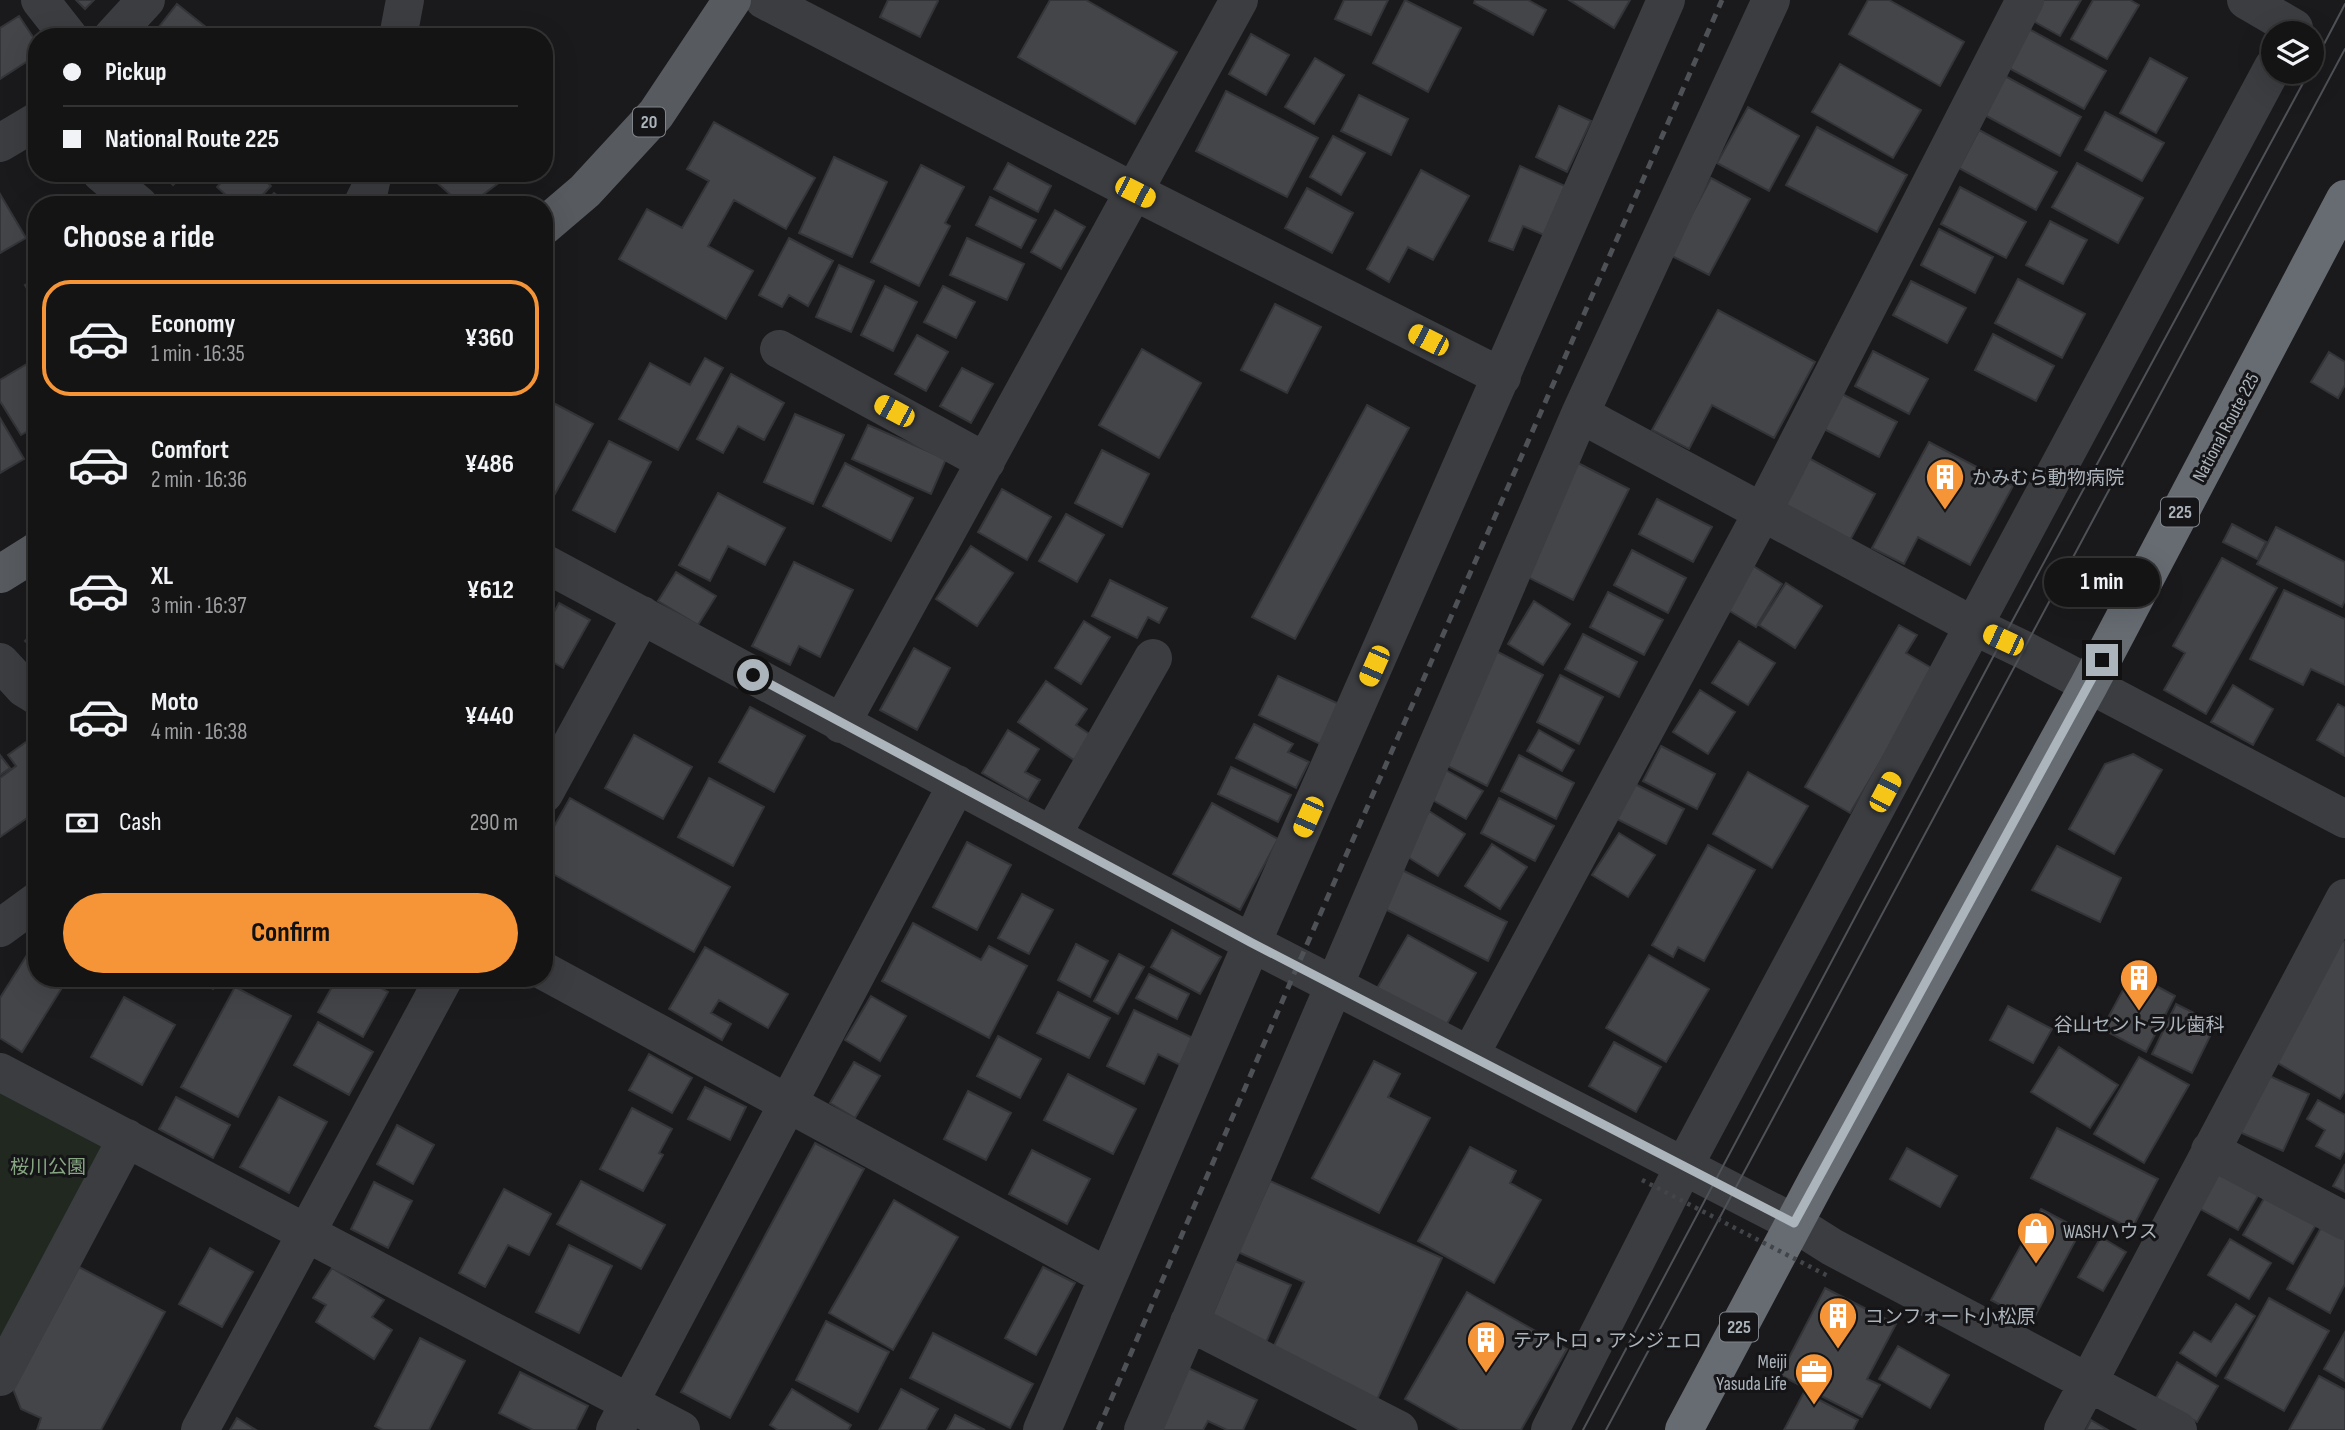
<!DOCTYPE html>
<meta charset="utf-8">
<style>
:root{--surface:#141415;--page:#1d1d1e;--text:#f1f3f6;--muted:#9d9ea0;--line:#333334;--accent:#f69538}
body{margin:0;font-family:"Sofia Sans Condensed","Noto Sans JP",sans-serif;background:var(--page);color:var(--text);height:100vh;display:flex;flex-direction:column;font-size:26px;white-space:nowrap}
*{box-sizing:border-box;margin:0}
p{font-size:23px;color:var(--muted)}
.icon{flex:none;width:38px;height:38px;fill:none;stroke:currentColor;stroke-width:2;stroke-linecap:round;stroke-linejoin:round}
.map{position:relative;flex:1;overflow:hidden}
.panel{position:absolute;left:28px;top:196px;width:525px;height:791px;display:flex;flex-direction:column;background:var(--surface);border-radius:28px;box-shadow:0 7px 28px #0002,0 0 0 2px var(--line)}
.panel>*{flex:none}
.hud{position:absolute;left:28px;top:28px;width:525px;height:154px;border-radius:28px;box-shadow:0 7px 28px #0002,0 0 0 2px var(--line);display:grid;align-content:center;height:154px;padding:0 35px;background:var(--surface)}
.fabs{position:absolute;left:2261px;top:21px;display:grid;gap:14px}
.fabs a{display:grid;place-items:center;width:63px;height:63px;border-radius:50%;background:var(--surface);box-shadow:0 7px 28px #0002,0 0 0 2px var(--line);font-size:35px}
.end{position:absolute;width:32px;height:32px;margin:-16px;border:9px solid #acb4bc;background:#111;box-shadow:0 0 0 4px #111}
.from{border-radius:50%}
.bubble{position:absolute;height:49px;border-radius:24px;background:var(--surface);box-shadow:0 7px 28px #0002,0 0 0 2px var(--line);font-size:23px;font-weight:700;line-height:49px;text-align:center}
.car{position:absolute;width:21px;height:42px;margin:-21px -10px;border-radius:9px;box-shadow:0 0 5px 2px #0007;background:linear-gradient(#f5c518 24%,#345 0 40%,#f5c518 0 76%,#345 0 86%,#f5c518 0)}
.hud b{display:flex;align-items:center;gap:24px;height:66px;font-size:26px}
.hud b+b{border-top:2px solid var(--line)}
.hud i{width:18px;height:18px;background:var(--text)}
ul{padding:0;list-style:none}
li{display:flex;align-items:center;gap:21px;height:116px;margin:0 14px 10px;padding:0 21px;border:4px solid transparent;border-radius:28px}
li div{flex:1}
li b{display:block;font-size:26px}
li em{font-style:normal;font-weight:700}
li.active{border-color:var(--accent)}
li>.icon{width:63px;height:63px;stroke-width:1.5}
h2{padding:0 35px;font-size:32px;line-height:84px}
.pay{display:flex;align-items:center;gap:18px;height:77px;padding:0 35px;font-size:26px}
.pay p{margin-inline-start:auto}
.primary-button{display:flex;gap:14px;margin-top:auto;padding:14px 35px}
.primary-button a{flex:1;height:80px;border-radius:42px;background:var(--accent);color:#111;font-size:28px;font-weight:700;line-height:80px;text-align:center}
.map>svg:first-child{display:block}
.green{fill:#202820}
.building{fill:#444549;stroke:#343538;stroke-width:2}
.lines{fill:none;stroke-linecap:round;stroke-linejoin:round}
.minor{stroke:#3b3d41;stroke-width:38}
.major{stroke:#575b60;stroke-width:38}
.highway{stroke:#676c73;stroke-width:38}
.tram{stroke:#4e5156;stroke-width:2}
.rail{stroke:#4e5156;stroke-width:5;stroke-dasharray:9 7;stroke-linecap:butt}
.path-bridge{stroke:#414448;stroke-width:4.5;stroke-dasharray:3.5 5;stroke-linecap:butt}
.route{stroke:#acb4bc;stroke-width:9}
.labels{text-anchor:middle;stroke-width:6;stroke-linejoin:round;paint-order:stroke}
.shield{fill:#151517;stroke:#7f848a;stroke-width:2}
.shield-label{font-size:18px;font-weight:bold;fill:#acb4bc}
.street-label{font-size:19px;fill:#acb4bc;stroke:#151517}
.poi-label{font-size:19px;fill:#acb4bc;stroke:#151517;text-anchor:start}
.park-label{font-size:19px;fill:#87a783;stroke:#151517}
</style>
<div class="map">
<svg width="2345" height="1430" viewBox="0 0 2345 1430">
<rect width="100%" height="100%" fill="#1a1a1c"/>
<path class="green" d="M0,1087l100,51 9,22 -109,187z"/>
<path class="building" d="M76,0h18l-9,9z
M888,0h49l1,1 -18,36 -40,-20z
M1050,0h36l91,52 -42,72 -117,-67z
M1344,0h44l-17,35 -36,-16z
M1405,0l56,28 -33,64 -55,-29z
M1475,0h53l18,10 -13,25 -59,-32z
M1569,0h61l-16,28z
M1868,0h21l75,42 -24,44 -91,-52z
M2033,0h48l-21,36 -36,-20z
M2093,0h37l9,5 -32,54 -36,-20z
M177,4l35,28 -4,5h-57z
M19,16l18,27v12l-37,24v-51z
M2027,28l79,43 -22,38 -77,-42z
M1251,34l38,21 -23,40 -37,-21z
M1315,58l29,17 -30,49 -29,-17z
M2150,58l37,20 -31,55 -36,-20z
M1840,64l81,46 -28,48 -81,-46z
M2003,75l78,42 -21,39 -79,-43z
M1226,91l92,47 -31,59 -91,-46z
M1359,95l49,24 -17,36 -50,-24z
M1559,106l32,15 -24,51 -31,-15z
M1748,107l51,29 -30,55 -52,-28z
M2105,112l59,31 -22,38 -57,-31z
M544,113l9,4 -9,19z
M714,122l101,56 -29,51 -52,-29 -26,46 45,25 -27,48 -107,-60 28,-50 35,19 27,-47 -22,-12z
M1817,127l90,48 -30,57 -91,-47z
M1979,130l78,42 -21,38 -77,-42z
M1333,136l32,17 -24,42 -31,-18z
M834,157l53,25 -35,75 -53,-24z
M1008,163l43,23 -13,26 -44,-23z
M2077,163l66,35 -25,45 -66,-36z
M921,165l43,22 -19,36 5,3 -31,60 -48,-24z
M1520,166l45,20 -21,49 -21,-9 -10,24 -24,-9z
M1421,170l48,26 -36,64 -25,-13 -19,35 -22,-13z
M161,173h24l-12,12z
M230,173h27l14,13 -18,19h-16l-20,-18z
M437,173h75l-43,32h-7l-28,-25z
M1711,178l39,21 -41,76 -39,-20z
M1960,187l66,35 -20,36 -65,-34z
M1307,188l46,25 -21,40 -47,-25z
M274,193l16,12h-25z
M0,194l26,44 -26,15z
M394,197l19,8h-23z
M990,197l46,23 -15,28 -45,-23z
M1055,210l30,17 -24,42 -30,-17z
M2050,221l37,19 -24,44 -37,-19z
M1939,229l54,28 -18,36 -54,-28z
M789,238l44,23 -25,45 -19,-11 -7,12 -23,-12z
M967,238l57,26 -17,36 -57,-25z
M839,265l35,16 -23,51 -35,-15z
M37,278v27l-12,-20z
M2018,279l67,35 -23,44 -67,-35z
M1911,281l55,27 -19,35 -54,-28z
M885,286l32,16 -24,49 -32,-16z
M943,286l32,16 -19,36 -32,-16z
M1275,304l46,23 -34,66 -46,-23z
M1718,310l97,52 -41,76 -62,-33 -23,44 -37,-19z
M1993,334l61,32 -18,35 -61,-31z
M917,335l31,17 -22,39 -31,-17z
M1142,349l59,34 -42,75 -60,-33z
M1873,351l55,28 -19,35 -54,-28z
M2329,352l16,10v23l-7,13 -27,-16z
M37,358v68l-16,9 -21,-34v-21z
M705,358l18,10 -45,82 -59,-31 31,-56 40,22z
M962,368l31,16 -22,39 -31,-17z
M731,374l53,29 -20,37 -26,-14 -15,27 -26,-14z
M1842,394l55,28 -18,35 -55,-28z
M544,398l49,26 -49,90z
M1367,405l42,23 -114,211 -43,-22z
M795,414l49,21 -31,69 -49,-22z
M0,418l24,41 -24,14z
M868,425l78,34 -15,35 -79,-35z
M609,441l42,21 -36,70 -42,-22z
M1929,442l84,44 -43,79 -52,-28 -14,27 -32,-16z
M1102,450l47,24 -27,53 -47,-24z
M1803,455l72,39 -28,52 -72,-38z
M1576,462l53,27 -56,111 -53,-27z
M845,463l68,35 -22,43 -68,-35z
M1002,489l49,28 -24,43 -49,-28z
M718,493l67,35 -20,37 -37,-19 -18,35 -31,-16z
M1657,499l55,28 -19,35 -54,-28z
M1066,514l38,21 -27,47 -38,-21z
M2232,524l34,18 -9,17 -34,-17z
M2276,527l69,35v38l-3,7 -85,-43z
M971,546l42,27 -36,53 -41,-27z
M1632,550l54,28 -18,35 -54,-28z
M2222,558l55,30 -71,126 -42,-24 21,-37 -12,-7z
M794,562l59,28 -33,67 -21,-11 -9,19 -38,-19z
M1747,562l35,22 -26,43 -36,-22z
M676,572l40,24 -18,29 -40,-24z
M1110,580l57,28 -8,15 -11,-6 -11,21 -45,-22z
M1786,583l36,23 -27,42 -36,-23z
M2284,590l61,29v66l-34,-16 -8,16 -53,-26z
M544,591l8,5 -8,15z
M1608,592l55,28 -19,35 -54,-28z
M1534,601l36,23 -27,41 -35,-21z
M559,603l31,17 -27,48 -19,-11v-27z
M1084,621l26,16 -29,47 -26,-16z
M1899,625l18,10 -11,18 29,17 -85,143 -45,-26z
M37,629v23l-12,-11z
M1583,634l54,28 -18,35 -54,-28z
M1739,641l36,22 -27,42 -36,-22z
M914,648l36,20 -33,62 -37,-20z
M1490,648l53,27 -56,111 -53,-27z
M1560,675l43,22 -24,47 -42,-22z
M1278,676l61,28 -19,40 -61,-29z
M1046,681l41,28 -11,16 15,10 -17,25 -56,-38z
M2233,685l40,24 -20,36 -42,-23z
M1700,690l35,22 -27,42 -35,-22z
M2338,704l7,4v48l-28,-16z
M750,707l55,29 -31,56 -55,-30z
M1254,724l39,20 -5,8 21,10 -13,26 -60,-30z
M1008,730l31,19 -14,23 15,8 -12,20 -46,-27z
M1539,730l35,20 -12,21 -35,-20z
M634,735l58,32 -29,52 -58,-31z
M29,740l8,11v60l-37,26v-59l16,-12 -8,-11z
M1661,746l54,28 -18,35 -54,-28z
M2133,754l29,16 -48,84 -45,-25 36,-65z
M0,755l10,13 -10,7z
M1519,755l55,28 -18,36 -55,-28z
M1437,765l46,26 -17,28 -46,-26z
M1231,767l60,28 -13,27 -60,-28z
M1748,772l60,34 -36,62 -59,-34z
M709,778l55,29 -31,59 -55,-29z
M1629,781l55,28 -18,35 -55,-28z
M570,798l160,89 -36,65 -150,-83v-25z
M1499,798l55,28 -19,35 -54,-28z
M1212,803l66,36 -38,71 -67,-36z
M1429,811l36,23 -27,42 -35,-22z
M1619,833l36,22 -27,42 -36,-22z
M967,842l44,23 -34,65 -44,-23z
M1492,844l35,23 -27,42 -35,-23z
M1708,845l47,25 -51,91 -26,-14 -5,10 -21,-12z
M2057,846l64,32 -21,44 -68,-32z
M1400,869l107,53 -19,39 -107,-54z
M1022,894l31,16 -24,44 -31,-16z
M913,923l68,37 8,-14 38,20 -38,72 -107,-57z
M1172,930l49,27 -21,37 -49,-27z
M1408,935l68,38 -32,56 -68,-39z
M2339,938l6,4v149l-5,8 -71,-41z
M1076,944l32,17 -18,36 -32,-17z
M32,947l5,3v28h31l-46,74 -22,-14v-40z
M705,947l83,47 -20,34 -49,-28 -8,13 20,11 -9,16 -53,-31z
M1119,954l25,13 -26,47 -24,-13z
M1649,955l60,34 -43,73 -60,-34z
M2132,973l43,23 -29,56 -44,-23z
M1149,974l40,20 -12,25 -41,-21z
M192,978h27l-6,11z
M261,978h22l-5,9z
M337,978h26l25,14 -25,45 -45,-25z
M235,987l56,29 -53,101 -57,-30z
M1058,992l52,26 -21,40 -52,-25z
M871,996l35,20 -26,45 -35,-21z
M124,997l51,28 -33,60 -51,-28z
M2176,1004l40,20 -24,49 -40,-19z
M2008,1006l44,23 -19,34 -43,-23z
M1134,1010l59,28 -13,27 -22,-11 -14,30 -37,-18z
M318,1022l55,30 -24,43 -55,-30z
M998,1036l43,23 -21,39 -43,-22z
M1614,1042l47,25 -25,45 -47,-26z
M2059,1047l59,38 -28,43 -59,-36z
M649,1054l43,24 -20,35 -43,-23z
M2139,1057l50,28 -45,78 -50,-29z
M1374,1061l26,13 -12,23 42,21 -51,95 -67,-35z
M854,1062l26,14 -25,42 -25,-15z
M2263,1073l46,21 -26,57 -46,-20z
M1068,1074l68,35 -23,45 -69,-34z
M705,1087l41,20 -16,33 -42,-21z
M968,1091l43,22 -25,47 -42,-21z
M176,1097l54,28 -17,33 -54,-29z
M279,1097l48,25 -38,71 -49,-26z
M2318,1100l27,15v35l-5,9 -24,-13 9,-16 -18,-11z
M632,1108l40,21 -13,24 4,2 -20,36 -43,-22z
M397,1125l37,20 -21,39 -36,-20z
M2057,1128l101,51 -26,50 -101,-51z
M815,1143l49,26 -134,249 -49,-26z
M1470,1147l46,24 -6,12 31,17 -47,83 -76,-42z
M1907,1148l50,28 -17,31 -50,-28z
M1032,1150l58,29 -23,45 -58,-30z
M2345,1164v28l-12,-6z
M2217,1171l42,23 -21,36 -41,-23z
M581,1181l84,44 -24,44 -84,-45z
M1270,1181l172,77 -66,144 -106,-48 34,-72 -66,-30z
M374,1182l38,19 -24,47 -37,-19z
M504,1189l47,25 -22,41 -21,-10 -23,42 -26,-14z
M2266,1195l51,28 -24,41 -50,-29z
M894,1200l64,37 -65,113 -64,-37z
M2041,1209l40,21 -49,92 -41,-22z
M2323,1224l22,12v48l-15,29 -43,-24z
M2101,1237l25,15 -23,39 -25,-14z
M2230,1239l41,24 -22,36 -41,-24z
M569,1245l43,21 -33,67 -43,-21z
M210,1248l43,24 -31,55 -43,-23z
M1235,1261l56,24 -30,69 -55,-24z
M79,1267l86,45 -64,118h-64l4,-12 -20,-9 -8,-20z
M1043,1267l32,16 -39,72 -31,-17z
M332,1268l52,32 -12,17 20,13 -18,29 -58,-37 10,-17 -13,-7z
M1825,1288l71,36 -29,55 13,6 -18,32 -82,-42z
M1467,1292l100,57 -46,81h-61l-55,-31z
M2269,1298l60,33 -45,80 -59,-33z
M2236,1304l19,12 -39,60 -36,-23 14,-21 17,10z
M826,1321l63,31 -31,60 -62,-32z
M2345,1332v49l-21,-12z
M933,1333l100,51 -23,44 -100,-50z
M420,1338l45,23 -36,69h-46l-8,-4z
M1898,1346l51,29 -19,33 -51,-29z
M2177,1362l41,24 -21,36 -41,-24z
M1186,1367l71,33 -14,30h-16l-19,-9 -5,9h-39l-7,-3z
M520,1372l68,34 -12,24h-43l-34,-17z
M2319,1376l26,14v40h-56z
M792,1389l59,36 -3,5h-70l-8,-5z
M901,1389l37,20 -12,21h-47z
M1804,1392l54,28 -5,10h-69z
M955,1415l30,15h-38z
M237,1418l19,12h-26z
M2091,1420l17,10h-22z"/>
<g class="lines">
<path class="minor" d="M40,0l29,37
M764,0l371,192 367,185
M2246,0l48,28
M112,37l34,-37
M398,37l7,-37
M0,143l37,-22
M101,173l38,32
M362,205l7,-14 4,-18
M779,349l207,113
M1580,414l394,212 50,24 321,169
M544,563l708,380 542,280 38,24 346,183
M0,662l24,26 13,8
M841,724l398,-724
M544,794l98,-179
M1052,835l101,-177
M0,928l37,-27
M544,971l564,306
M1470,1055l293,-544 262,-511
M0,1072l681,358
M2210,1150l135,71
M1189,1322l210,108
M0,1377l127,-239
M200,1430l244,-452
M615,1430l342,-646
M1042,1430l210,-487 414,-943
M1143,1430l437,-1016 191,-414
M1550,1430l134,-264 589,-1099
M2063,1430l282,-532"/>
<path class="major" d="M544,226l41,-35 71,-77 76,-114
M0,574l37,-23"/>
<path class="highway" d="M1684,1430l132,-248 273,-497 256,-486"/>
<path class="tram" d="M2312,67l33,-63
M1583,1430l419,-790 307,-568
M1606,1430l739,-1381"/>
<path class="rail" d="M1098,1430l199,-463 425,-967"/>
<path class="path-bridge" d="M1642,1180l186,96"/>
</g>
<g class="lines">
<path class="route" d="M753,675l499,268 542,280 308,-563"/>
</g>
<defs>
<g id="building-pin" transform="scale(2.0125)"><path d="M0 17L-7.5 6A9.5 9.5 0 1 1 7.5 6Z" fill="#f69538" stroke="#151517"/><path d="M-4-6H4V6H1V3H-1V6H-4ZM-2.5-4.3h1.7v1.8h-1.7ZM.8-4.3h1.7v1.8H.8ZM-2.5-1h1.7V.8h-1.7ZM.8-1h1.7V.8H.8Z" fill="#fff"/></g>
<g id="shop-pin" transform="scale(2.0125)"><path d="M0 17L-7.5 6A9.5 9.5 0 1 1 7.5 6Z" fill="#f69538" stroke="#151517"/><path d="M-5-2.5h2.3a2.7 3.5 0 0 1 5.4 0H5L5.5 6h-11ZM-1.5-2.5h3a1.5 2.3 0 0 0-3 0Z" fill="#fff"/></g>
<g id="office-pin" transform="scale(2.0125)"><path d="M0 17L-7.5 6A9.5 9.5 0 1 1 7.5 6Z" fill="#f69538" stroke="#151517"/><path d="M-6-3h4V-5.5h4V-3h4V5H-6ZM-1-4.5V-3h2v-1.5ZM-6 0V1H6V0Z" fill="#fff"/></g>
</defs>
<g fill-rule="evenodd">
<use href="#building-pin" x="1945" y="477"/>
<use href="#building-pin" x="2139" y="978"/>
<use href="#shop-pin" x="2036" y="1231"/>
<use href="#building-pin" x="1838" y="1316"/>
<use href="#building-pin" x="1486" y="1340"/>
<use href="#office-pin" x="1814" y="1372"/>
</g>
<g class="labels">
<g class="shield">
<rect x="633" y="107.5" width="32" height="29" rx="5"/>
<rect x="2161" y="497.5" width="38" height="29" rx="5"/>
<rect x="1720" y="1312.5" width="38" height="29" rx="5"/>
</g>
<g class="shield-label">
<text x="649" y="128">20</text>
<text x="2180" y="518">225</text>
<text x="1739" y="1333">225</text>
</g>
<g class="street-label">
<text transform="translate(2225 427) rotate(-62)" y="7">National Route 225</text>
</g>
<g class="poi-label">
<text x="1972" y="484">かみむら動物病院</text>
<text x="2139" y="1031" text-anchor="middle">谷山セントラル歯科</text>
<text x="2063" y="1238">WASHハウス</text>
<text x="1865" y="1323">コンフォート小松原</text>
<text x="1513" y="1347">テアトロ・アンジェロ</text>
<text x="1787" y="1368" text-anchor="end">Meiji<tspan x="1787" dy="22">Yasuda Life</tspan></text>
</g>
<g class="park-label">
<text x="48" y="1173">桜川公園</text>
</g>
</g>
</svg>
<div class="fabs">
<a><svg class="icon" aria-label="layers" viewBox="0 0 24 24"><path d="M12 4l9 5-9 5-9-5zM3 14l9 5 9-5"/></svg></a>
</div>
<i class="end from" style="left:753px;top:675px"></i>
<i class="end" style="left:2102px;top:660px"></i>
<div class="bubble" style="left:2044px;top:558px;width:116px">1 min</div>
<i class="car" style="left:1135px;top:192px;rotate:117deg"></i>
<i class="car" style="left:1428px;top:340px;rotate:297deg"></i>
<i class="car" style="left:894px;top:411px;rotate:298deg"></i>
<i class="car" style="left:2003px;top:640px;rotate:295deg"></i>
<i class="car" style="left:1374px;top:666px;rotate:204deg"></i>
<i class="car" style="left:1885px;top:792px;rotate:28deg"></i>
<i class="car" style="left:1308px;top:817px;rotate:204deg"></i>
<div class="hud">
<b><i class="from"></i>Pickup</b>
<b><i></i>National Route 225</b>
</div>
<section class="panel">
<h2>Choose a ride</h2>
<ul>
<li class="active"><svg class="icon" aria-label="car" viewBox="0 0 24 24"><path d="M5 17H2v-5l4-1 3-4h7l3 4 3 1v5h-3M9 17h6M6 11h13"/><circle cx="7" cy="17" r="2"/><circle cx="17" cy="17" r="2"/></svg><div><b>Economy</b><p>1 min · 16:35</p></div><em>¥360</em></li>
<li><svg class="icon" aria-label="car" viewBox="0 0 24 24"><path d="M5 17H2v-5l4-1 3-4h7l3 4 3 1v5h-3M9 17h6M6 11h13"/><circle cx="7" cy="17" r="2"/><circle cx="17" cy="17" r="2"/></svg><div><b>Comfort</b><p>2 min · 16:36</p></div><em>¥486</em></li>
<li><svg class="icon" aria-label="car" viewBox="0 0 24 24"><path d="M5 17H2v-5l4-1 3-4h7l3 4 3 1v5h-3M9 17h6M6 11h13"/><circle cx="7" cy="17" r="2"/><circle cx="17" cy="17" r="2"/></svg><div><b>XL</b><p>3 min · 16:37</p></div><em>¥612</em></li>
<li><svg class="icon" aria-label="car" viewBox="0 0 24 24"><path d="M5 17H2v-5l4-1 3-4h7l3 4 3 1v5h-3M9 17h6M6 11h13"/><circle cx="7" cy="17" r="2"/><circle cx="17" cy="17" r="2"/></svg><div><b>Moto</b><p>4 min · 16:38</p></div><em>¥440</em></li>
</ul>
<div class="pay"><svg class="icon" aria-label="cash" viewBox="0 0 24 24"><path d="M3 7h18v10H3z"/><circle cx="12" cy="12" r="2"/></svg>Cash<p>290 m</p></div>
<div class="primary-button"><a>Confirm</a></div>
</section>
</div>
